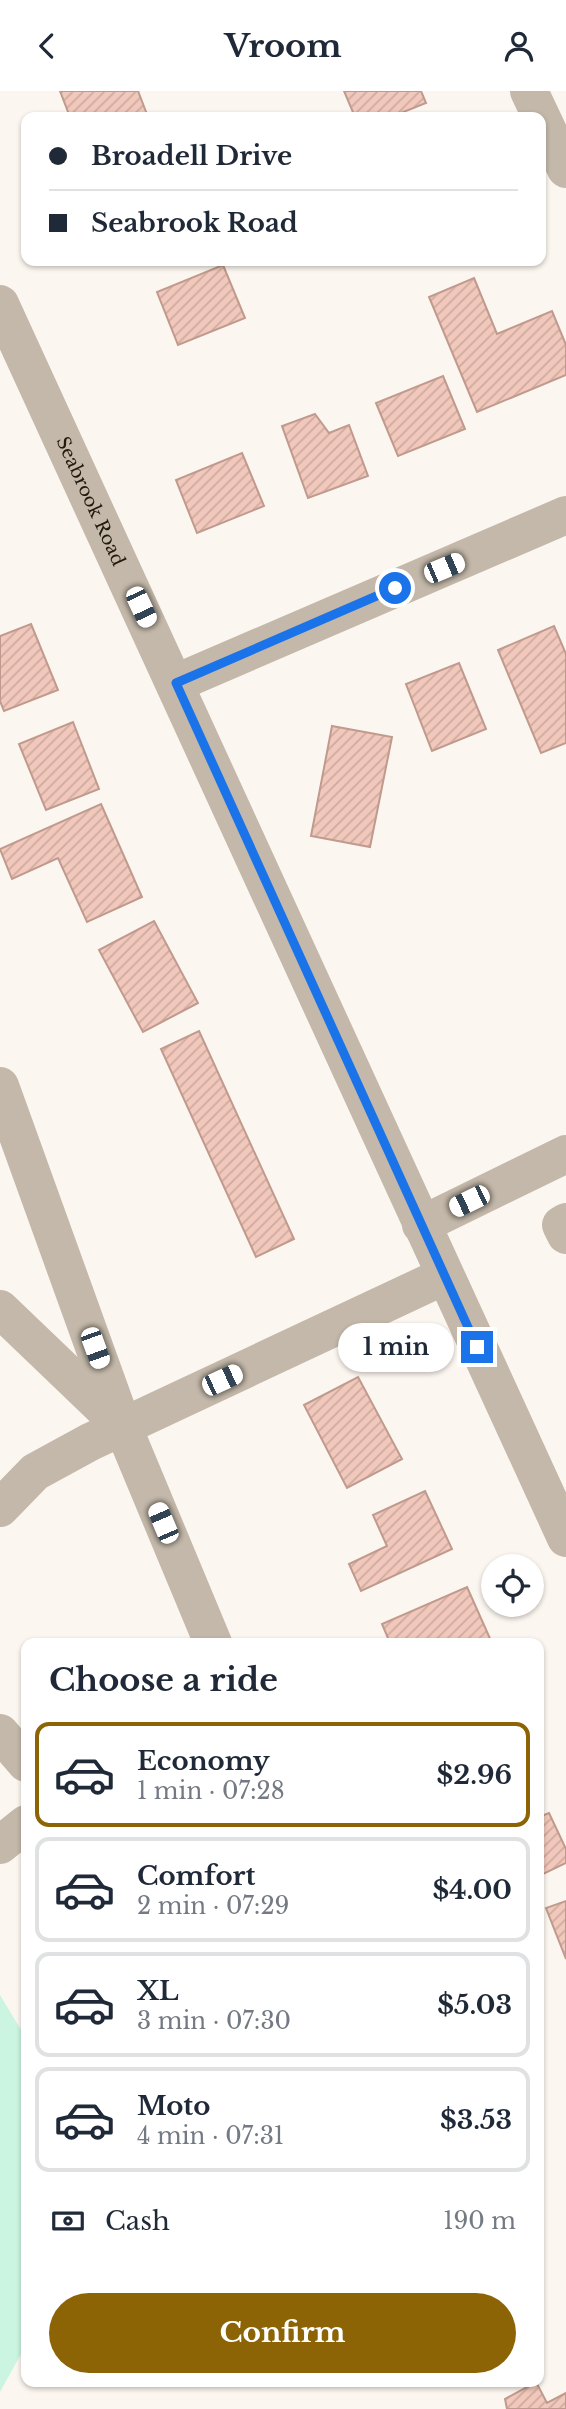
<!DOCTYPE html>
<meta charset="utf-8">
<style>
:root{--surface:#fff;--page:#f6f6f7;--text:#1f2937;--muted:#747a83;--line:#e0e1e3;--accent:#8c6405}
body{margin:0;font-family:"Libre Baskerville",serif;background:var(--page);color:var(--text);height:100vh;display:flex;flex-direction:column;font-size:26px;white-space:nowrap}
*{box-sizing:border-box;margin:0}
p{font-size:23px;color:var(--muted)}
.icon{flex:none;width:38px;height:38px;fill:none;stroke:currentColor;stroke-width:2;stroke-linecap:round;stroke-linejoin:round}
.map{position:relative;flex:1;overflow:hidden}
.sheet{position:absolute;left:21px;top:1547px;width:523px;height:749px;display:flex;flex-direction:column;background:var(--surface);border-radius:14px;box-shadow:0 2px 5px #0004}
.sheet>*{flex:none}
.hud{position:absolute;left:21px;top:21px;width:525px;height:154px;border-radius:14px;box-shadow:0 2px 5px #0004;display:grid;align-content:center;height:154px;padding:0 28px;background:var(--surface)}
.buttons{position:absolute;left:481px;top:1463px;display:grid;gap:14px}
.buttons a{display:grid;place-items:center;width:63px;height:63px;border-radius:50%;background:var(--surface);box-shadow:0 2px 5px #0004;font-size:35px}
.end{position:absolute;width:32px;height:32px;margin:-16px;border:9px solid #1a73e8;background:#fff;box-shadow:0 0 0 4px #fff}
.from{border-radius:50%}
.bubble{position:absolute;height:49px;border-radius:24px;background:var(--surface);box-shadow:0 2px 5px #0004;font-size:23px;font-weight:700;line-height:49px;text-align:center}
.car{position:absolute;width:21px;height:42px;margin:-21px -10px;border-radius:9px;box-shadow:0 0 5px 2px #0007;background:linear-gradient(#fff 24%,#345 0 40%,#fff 0 76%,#345 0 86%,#fff 0)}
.hud b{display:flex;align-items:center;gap:24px;height:66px;font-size:26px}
.hud b+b{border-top:2px solid var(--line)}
.hud i{width:18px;height:18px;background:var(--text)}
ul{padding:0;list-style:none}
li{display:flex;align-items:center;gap:21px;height:105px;margin:0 14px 10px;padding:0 14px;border:4px solid var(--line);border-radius:14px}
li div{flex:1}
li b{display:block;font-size:26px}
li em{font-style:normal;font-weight:700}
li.active{border-color:var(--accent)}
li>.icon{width:63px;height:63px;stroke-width:1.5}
h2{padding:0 28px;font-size:32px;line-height:84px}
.pay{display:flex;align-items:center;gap:18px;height:77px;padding:0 28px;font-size:26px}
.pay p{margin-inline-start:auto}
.cta{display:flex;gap:14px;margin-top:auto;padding:14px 28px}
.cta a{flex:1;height:80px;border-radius:42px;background:var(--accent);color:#fff;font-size:28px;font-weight:700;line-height:80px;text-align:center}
header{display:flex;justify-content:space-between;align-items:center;height:91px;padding:0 28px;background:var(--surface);font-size:32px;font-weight:700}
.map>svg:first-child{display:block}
.pitch{fill:#cbf5e1}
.building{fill:url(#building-hatch);stroke:#c09a8d;stroke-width:2}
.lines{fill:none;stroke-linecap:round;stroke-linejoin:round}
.minor{stroke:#c3b8a9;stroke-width:38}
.route{stroke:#1a73e8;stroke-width:9}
.labels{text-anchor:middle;stroke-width:5;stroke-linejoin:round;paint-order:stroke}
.street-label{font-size:18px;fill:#22190e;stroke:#fff}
</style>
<header><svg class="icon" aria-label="back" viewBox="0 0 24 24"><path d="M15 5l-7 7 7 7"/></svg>Vroom<svg class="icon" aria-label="person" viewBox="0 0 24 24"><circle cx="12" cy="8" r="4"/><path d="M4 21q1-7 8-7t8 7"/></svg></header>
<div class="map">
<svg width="566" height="2318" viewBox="0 0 566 2318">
<defs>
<pattern id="building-hatch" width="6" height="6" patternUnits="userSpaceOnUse" patternTransform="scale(1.75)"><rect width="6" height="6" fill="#f1c8bb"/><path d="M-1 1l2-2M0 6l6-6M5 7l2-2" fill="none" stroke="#ceaba0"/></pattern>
</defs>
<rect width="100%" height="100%" fill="#fcf6f0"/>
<path class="pitch" d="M0,1904l26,43v307l-26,47z"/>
<path class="building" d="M60,0h78l10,26h-78z
M344,0h77l5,12 -35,14h-36z
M223,174l22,53 -67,27 -21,-53z
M474,187l23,56 55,-23 14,34v30l-89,37 -48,-115z
M443,285l22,53 -67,27 -22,-53z
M315,323l14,19 20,-8 19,51 -60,22 -26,-72z
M242,362l22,53 -67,27 -21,-53z
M31,533l27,66 -54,21 -4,-10v-65z
M554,535l12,28v89l-25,10 -43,-103z
M459,572l27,66 -54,22 -26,-67z
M73,631l26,67 -53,21 -27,-66z
M332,635l60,11 -22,110 -59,-11z
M101,713l41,93 -55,25 -29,-64 -46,21 -12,-30z
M154,830l44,82 -55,29 -44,-82z
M199,940l95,208 -38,18 -95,-208z
M358,1286l44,82 -55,29 -43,-83z
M425,1400l27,58 -91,42 -12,-27 38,-18 -14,-31z
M467,1496l25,56h-102l-8,-19z
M549,1722l17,36v14l-27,13v-59z
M566,1810v58l-20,-51z
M536,2291l11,21 19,-10v16h-59l-2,-10z"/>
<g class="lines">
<g class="minor">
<path d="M529,0l37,78"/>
<path id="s1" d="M0,213l566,1234"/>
<path d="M176,592l390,-168"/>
<path d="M0,995l123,341 90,216"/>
<path d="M566,1131l-5,3 5,10"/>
<path d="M421,1134l145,-71"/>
<path d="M0,1218l119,114"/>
<path d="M0,1417l35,-36 55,-30 354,-166"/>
<path d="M0,1642l26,30"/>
<path d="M0,1754l26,-21"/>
</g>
</g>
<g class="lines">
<path class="route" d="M395,497l-219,95 301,664"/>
</g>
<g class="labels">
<g class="street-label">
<text dy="6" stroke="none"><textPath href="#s1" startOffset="217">Seabrook Road</textPath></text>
</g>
</g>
</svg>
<div class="buttons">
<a><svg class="icon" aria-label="locate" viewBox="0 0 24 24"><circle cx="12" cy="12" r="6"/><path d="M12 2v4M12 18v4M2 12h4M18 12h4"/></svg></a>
</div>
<i class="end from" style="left:395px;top:497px"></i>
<i class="end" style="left:477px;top:1256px"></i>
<div class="bubble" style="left:338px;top:1232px;width:116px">1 min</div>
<i class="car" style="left:444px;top:477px;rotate:67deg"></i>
<i class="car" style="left:141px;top:516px;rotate:155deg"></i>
<i class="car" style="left:469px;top:1110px;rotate:244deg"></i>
<i class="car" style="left:95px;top:1257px;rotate:160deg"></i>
<i class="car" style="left:222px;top:1289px;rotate:65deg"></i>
<i class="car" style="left:163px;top:1432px;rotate:337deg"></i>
<div class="hud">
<b><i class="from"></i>Broadell Drive</b>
<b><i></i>Seabrook Road</b>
</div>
<section class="sheet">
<h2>Choose a ride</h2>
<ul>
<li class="active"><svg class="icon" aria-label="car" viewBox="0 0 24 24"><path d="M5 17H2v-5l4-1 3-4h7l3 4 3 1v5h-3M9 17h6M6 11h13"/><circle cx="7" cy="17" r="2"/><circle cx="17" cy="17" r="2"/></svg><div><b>Economy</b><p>1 min · 07:28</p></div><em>$2.96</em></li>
<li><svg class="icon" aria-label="car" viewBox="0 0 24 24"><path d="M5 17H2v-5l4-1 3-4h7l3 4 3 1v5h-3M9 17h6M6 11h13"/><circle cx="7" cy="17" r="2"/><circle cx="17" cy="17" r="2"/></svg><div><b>Comfort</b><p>2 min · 07:29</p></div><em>$4.00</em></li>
<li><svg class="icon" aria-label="car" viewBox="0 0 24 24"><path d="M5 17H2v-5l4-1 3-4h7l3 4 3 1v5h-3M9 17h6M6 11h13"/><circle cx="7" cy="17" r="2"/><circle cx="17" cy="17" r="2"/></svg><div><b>XL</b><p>3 min · 07:30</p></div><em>$5.03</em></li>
<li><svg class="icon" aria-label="car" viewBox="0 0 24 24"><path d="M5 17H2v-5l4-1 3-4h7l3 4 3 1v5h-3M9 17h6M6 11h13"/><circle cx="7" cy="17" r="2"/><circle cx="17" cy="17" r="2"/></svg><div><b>Moto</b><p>4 min · 07:31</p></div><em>$3.53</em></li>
</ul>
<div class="pay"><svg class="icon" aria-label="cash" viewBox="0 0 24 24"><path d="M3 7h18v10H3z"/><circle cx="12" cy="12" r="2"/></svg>Cash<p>190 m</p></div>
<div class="cta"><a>Confirm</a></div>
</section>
</div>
